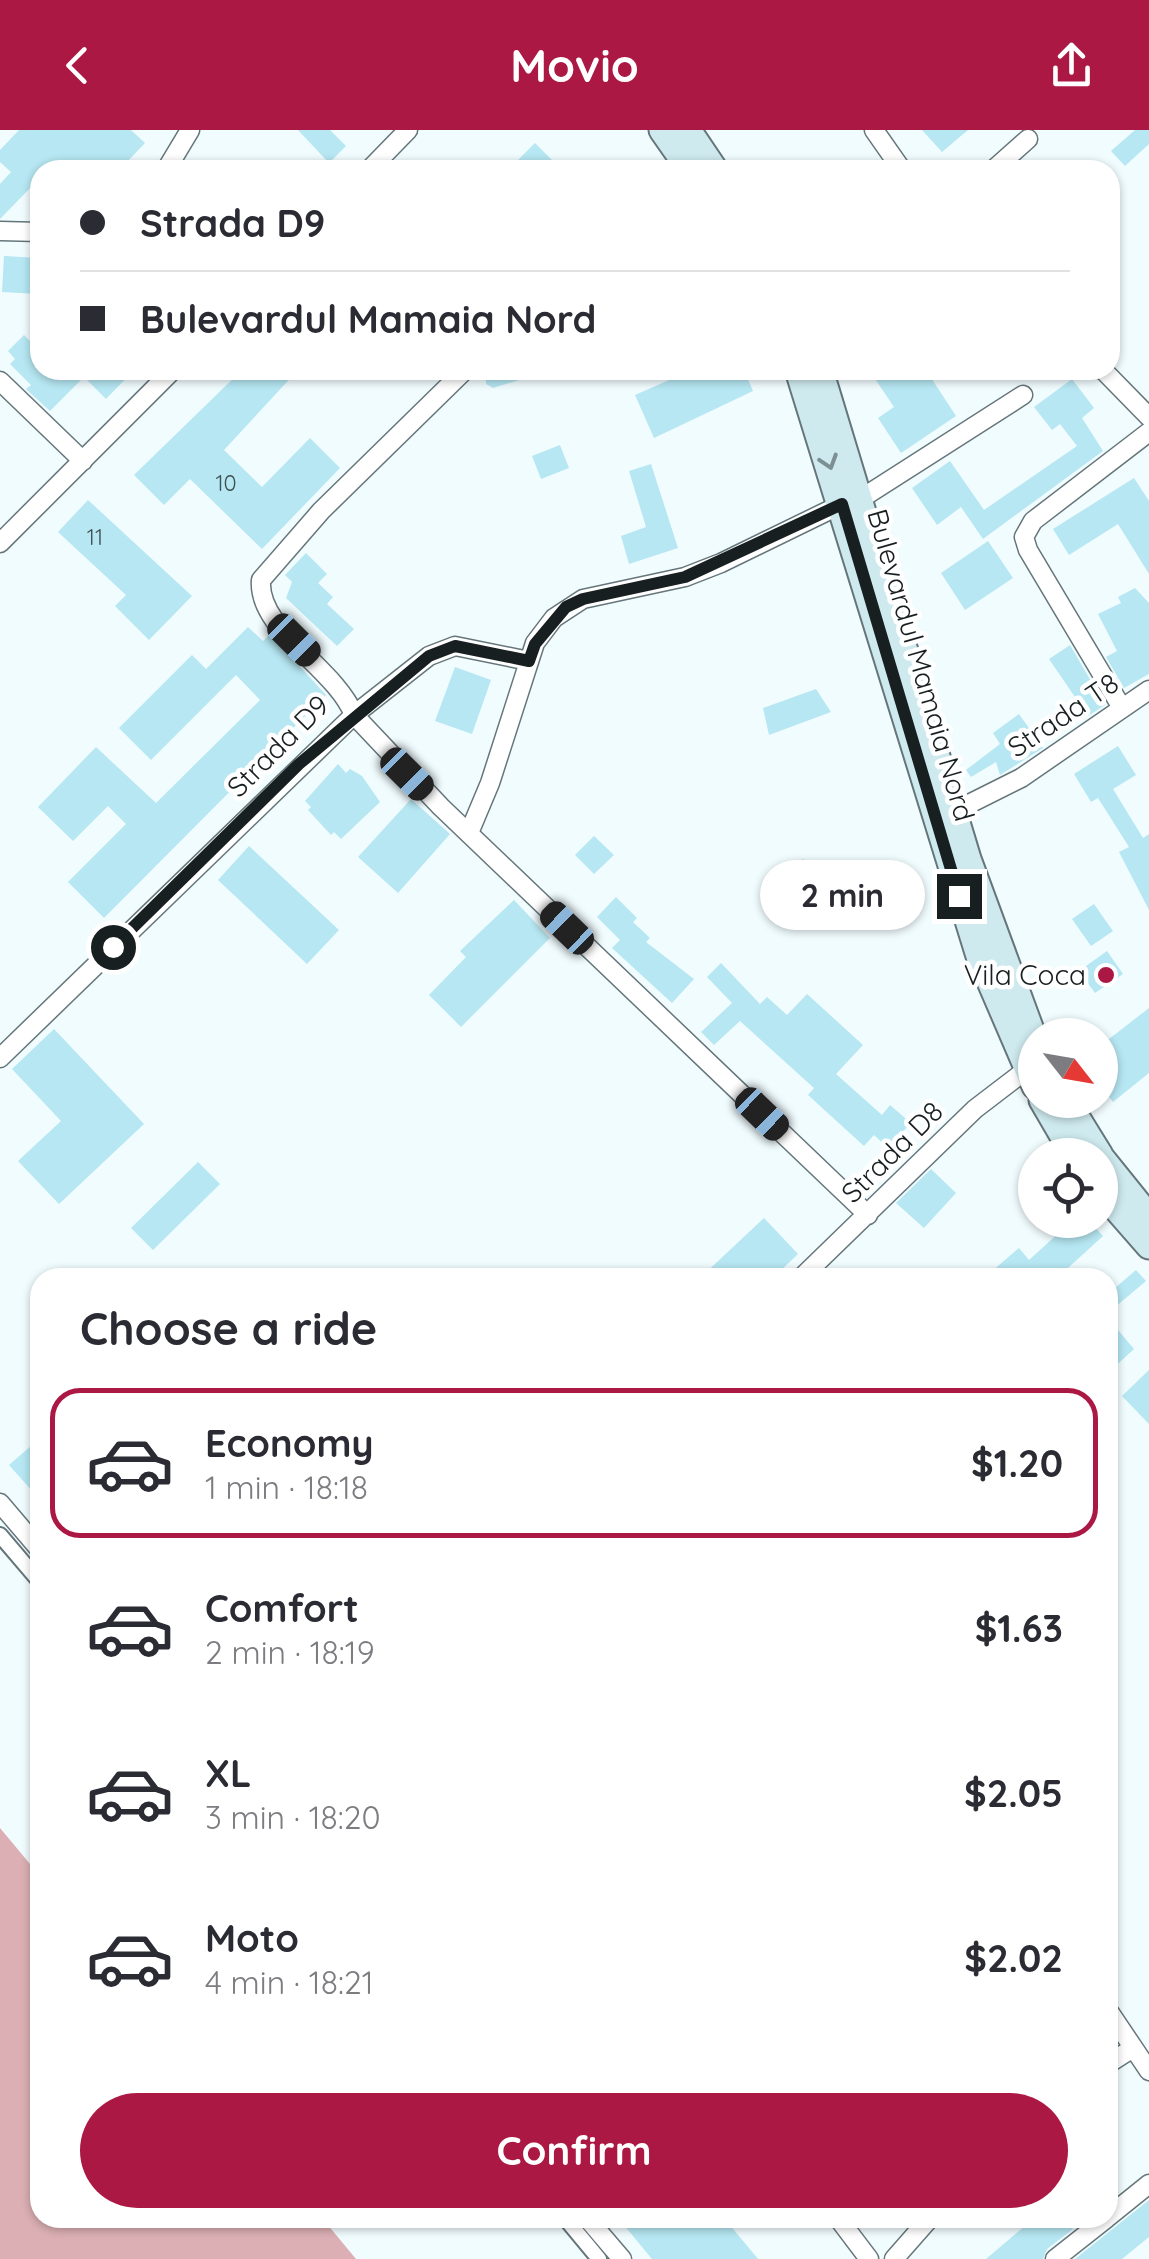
<!DOCTYPE html>
<meta charset="utf-8">
<style>
:root{--surface:#fff;--page:#f7f7f7;--text:#2b2b33;--muted:#7c7c81;--line:#e1e1e2;--accent:#ac1844}
body{margin:0;font-family:Quicksand,sans-serif;background:var(--page);color:var(--text);height:100vh;display:flex;flex-direction:column;font-size:38px;white-space:nowrap}
*{box-sizing:border-box;margin:0}
p{font-size:32px;color:var(--muted)}
.icon{flex:none;width:55px;height:55px;fill:none;stroke:currentColor;stroke-width:2;stroke-linecap:round;stroke-linejoin:round}
.map{position:relative;flex:1;overflow:hidden}
.side{position:absolute;left:30px;top:1138px;width:1088px;height:960px;display:flex;flex-direction:column;background:var(--surface);border-radius:30px;box-shadow:0 2px 8px #0004}
.side>*{flex:none}
.top-card{position:absolute;left:30px;top:30px;width:1090px;height:220px;border-radius:30px;box-shadow:0 2px 8px #0004;display:grid;align-content:center;height:220px;padding:0 50px;background:var(--surface)}
.needle{width:65px;rotate:121deg}
.buttons{position:absolute;left:1018px;top:888px;display:grid;gap:20px}
.buttons a{display:grid;place-items:center;width:100px;height:100px;border-radius:50%;background:var(--surface);box-shadow:0 2px 8px #0004;font-size:50px}
.end{position:absolute;width:45px;height:45px;margin:-22px;border:12px solid #181f20;background:#fff;box-shadow:0 0 0 5px #fff}
.from{border-radius:50%}
.bubble{position:absolute;height:70px;border-radius:35px;background:var(--surface);box-shadow:0 2px 8px #0004;font-size:32px;font-weight:700;line-height:70px;text-align:center}
.car{position:absolute;width:30px;height:60px;margin:-30px -15px;border-radius:12px;box-shadow:0 0 8px 2px #0007;background:linear-gradient(#222 24%,#8ab4d8 0 40%,#222 0 76%,#8ab4d8 0 86%,#222 0)}
.top-card b{display:flex;align-items:center;gap:35px;height:95px;font-size:38px}
.top-card b+b{border-top:2px solid var(--line)}
.top-card i{width:25px;height:25px;background:var(--text)}
ul{padding:0;list-style:none}
li{display:flex;align-items:center;gap:30px;height:150px;margin:0 20px 15px;padding:0 30px;border:5px solid transparent;border-radius:30px}
li div{flex:1}
li b{display:block;font-size:38px}
li em{font-style:normal;font-weight:700}
li.active{border-color:var(--accent)}
li>.icon{width:90px;height:90px;stroke-width:1.5}
h2{padding:0 50px;font-size:45px;line-height:120px}
.action{display:flex;gap:20px;margin-top:auto;padding:20px 50px}
.action a{flex:1;height:115px;border-radius:60px;background:var(--accent);color:#fff;font-size:40px;font-weight:700;line-height:115px;text-align:center}
header{display:flex;justify-content:space-between;align-items:center;height:130px;padding:0 50px;background:var(--accent);color:#fff;font-size:45px;font-weight:700}
.map>svg:first-child{display:block}
.water{fill:#dbafb3}
.building{fill:#b6e7f2}
.lines{fill:none;stroke-linecap:round;stroke-linejoin:round}
.pedestrian-casing{stroke:#65767a;stroke-width:18}
.minor-casing{stroke:#65767a;stroke-width:21}
.secondary-casing{stroke:#65767a;stroke-width:29}
.pedestrian{stroke:#fff;stroke-width:14}
.minor{stroke:#fff;stroke-width:18}
.secondary{stroke:#ceeaef;stroke-width:25}
.oneway{stroke:#7c8f92}
.route{stroke:#181f20;stroke-width:12}
.poi-dot{fill:#ac1844;stroke:#fff;stroke-width:4}
.labels{text-anchor:middle;stroke-width:9;stroke-linejoin:round;paint-order:stroke}
.number-label{font-size:22px;fill:#405154}
.street-label{font-size:28px;fill:#181f20;stroke:#fff}
.poi-label{font-size:28px;fill:#181f20;stroke:#fff;text-anchor:end}
</style>
<header><svg class="icon" aria-label="back" viewBox="0 0 24 24"><path d="M15 5l-7 7 7 7"/></svg>Movio<svg class="icon" aria-label="share" viewBox="0 0 24 24"><path d="M12 15V3M7 8l5-5 5 5M5 13v7h14v-7"/></svg></header>
<div class="map">
<svg width="1149" height="2129" viewBox="0 0 1149 2129">
<rect width="100%" height="100%" fill="#f1fcff"/>
<path class="water" d="M0,1698l40,48v342h282l34,41h-356z"/>
<path class="building" d="M19,0h112l14,13 -21,22 -5,-5 -9,10h-47l-9,-7 -14,7v8l-40,41v-35l11,-12 -11,-10v-12z
M298,0h32l16,16 -17,17z
M922,0h46l-26,22z
M1135,0h14v14l-24,22 -14,-15z
M535,13l27,27h-40l-7,-7z
M4,126l35,2 -2,36 -35,-2z
M24,205l8,8 8,-8v35h94l-28,29 -22,-22 -34,34 -24,-22 5,-4 -21,-21 5,-5 -7,-8z
M242,240h56l-74,80 38,37 48,-49 30,30 -78,81 -72,-70 -26,26 -30,-30z
M486,240h59v2l-52,16 -7,-4z
M692,240h52l9,21 -99,47 -19,-43z
M869,240h57l30,46 -55,37 -23,-35 16,-11z
M1072,249l22,29 -12,10 21,33 -120,88 -22,-32 -24,18 -25,-37 38,-27 34,49 93,-64 -17,-22 -8,6 -18,-23z
M560,315l9,23 -28,11 -9,-23z
M651,334l27,84 -49,16 -8,-28 25,-9 -17,-56z
M1134,348l15,23v73l-31,-50 -49,31 -16,-26z
M88,370l104,96 -43,44 -34,-34 11,-11 -68,-63z
M988,411l25,37 -48,32 -24,-37z
M306,423l21,21 -9,9 15,14 -6,7 27,25 -17,17 -51,-48 6,-16 -7,-7z
M1135,458l14,15v71l-25,14 -18,-31 11,-6 -19,-37 23,-11 -3,-6z
M248,497l15,14 7,-7 56,61 -222,223 -36,-36 58,-58 -18,-18 -35,35 -35,-34 58,-60 60,56 104,-103 -24,-25 -85,85 -32,-32 73,-73 14,14z
M1070,515l35,60 -17,11 -39,-57z
M455,537l36,13 -19,54 -37,-13z
M816,559l15,23 -62,23 -6,-27z
M1019,584l24,34 -43,27 -4,-13 -25,15 -5,-7 34,-26 -7,-11z
M1118,616l18,29 -23,14 30,49 6,-4v76l-30,-58 10,-5 -31,-49 -7,4 -17,-28z
M338,634l8,9 4,-4 12,7 18,26 -39,37 -7,-7 -3,3 -23,-25 3,-3 -6,-6z
M411,669l39,35 -52,59 -40,-36z
M594,706l20,19 -20,19 -19,-19z
M249,716l90,84 -32,34 -89,-84z
M804,729l15,44 -26,8 -15,-44z
M616,767l21,21 -4,4 17,16 -4,4 48,37 -22,24 -60,-55 8,-8 -23,-23z
M514,770l36,38 -89,89 -32,-32 37,-38 -6,-6z
M1094,774l19,27 -22,15 -19,-27z
M1107,821l16,23 -28,19 -16,-22z
M721,833l39,41 7,-7 20,18 20,-21 56,51 -27,29 46,41 8,-10 21,18 -23,25 -14,-13 -10,11 -56,-51 6,-7 -74,-67 -26,24 -13,-13 31,-29 -25,-26z
M1149,878v65l-36,29 -13,-17v-39z
M54,899l90,95 -85,80 -41,-43 43,-40 -49,-52z
M198,1032l22,22 -67,66 -22,-22z
M931,1039l25,24 -32,35 -28,-25z
M764,1088l34,36 -25,24h-73z
M1073,1090h15l15,16 -46,42h-73l35,-30 10,12z
M1136,1140l10,11 -38,32v-19z
M1108,1188l26,31 -26,24z
M1149,1240v54l-27,-28z
M40,1308v62l-31,-35z
M1149,2070v37l-27,22h-47z
M618,2088h106l34,41h-106z
M1034,2088h30l9,11 -26,20 -4,10h-57z"/>
<g class="lines">
<g class="pedestrian-casing">
<path id="pedestrian" d="M0,1405l40,47
M565,2088l34,41"/>
</g>
<g class="minor-casing">
<path id="minor" d="M874,0l28,40
M166,40l24,-40
M369,40l39,-40
M993,40l35,-31
M0,101l40,1
M1103,240l46,47
M0,251l83,80
M862,368l161,-103
M0,413l173,-173
M529,531l-74,-15 -26,10 -75,59 87,92 427,408
M1122,578l-94,-158 -4,-13 9,-16 116,-89
M953,682l68,-34 128,-88
M469,703l21,-50 45,-140 19,-25 29,-19 102,-22 36,-14 121,-59
M0,928l354,-343c-19,-48 -97,-85 -93,-135l60,-69 144,-141
M801,1148l174,-169 51,-39
M0,1373l40,47
M1108,1880l41,61
M1108,1934l25,-16
M1108,2087l41,-33
M587,2088l35,41
M838,2088l31,41
M894,2129l36,-41
M1055,2129l52,-41"/>
</g>
<g class="secondary-casing">
<path id="secondary" d="M662,0l28,40
M688,0l27,40
M798,240l181,586 56,130
M820,240l148,489 67,182
M1042,970l32,55
M1066,970l34,55
M1100,1026l49,61
M1100,1060l49,56"/>
</g>
<use href="#pedestrian" class="pedestrian"/>
<use href="#minor" class="minor"/>
<use href="#secondary" class="secondary"/>
</g>
<defs><path id="oneway-chevron" d="M-2-3.5L2.5 0L-2 3.5" fill="none" stroke-width="1.6" stroke-linecap="round" stroke-linejoin="round" transform="scale(2.5)"/></defs>
<use class="oneway" href="#oneway-chevron" transform="translate(829 332) rotate(72)"/>
<g class="lines">
<path class="route" d="M113,817l186,-183 130,-108 26,-10 74,15 6,-17 31,-37 17,-8 102,-22 157,-73 117,392"/>
</g>
<circle class="poi-dot" cx="1106" cy="845" r="10"/>
<g class="labels">
<g class="number-label">
<text x="226" y="361">10</text>
<text x="95" y="415">11</text>
</g>
<g class="street-label">
<text transform="translate(921 535) rotate(74)" y="10">Bulevardul Mamaia Nord</text>
<text transform="translate(1063 585) rotate(-34)" y="10">Strada T8</text>
<text transform="translate(278 616) rotate(-45)" y="10">Strada D9</text>
<text transform="translate(892 1022) rotate(-45)" y="10">Strada D8</text>
</g>
<g class="poi-label">
<text x="1086" y="855">Vila Coca</text>
</g>
</g>
</svg>
<div class="buttons">
<a><svg class="needle" viewBox="-14 -14 28 28"><path d="M0-13l5 13h-10z" fill="#e53935"/><path d="M0 13l5-13h-10z" fill="#7c7c81"/></svg></a>
<a><svg class="icon" aria-label="locate" viewBox="0 0 24 24"><circle cx="12" cy="12" r="6"/><path d="M12 2v4M12 18v4M2 12h4M18 12h4"/></svg></a>
</div>
<i class="end from" style="left:113px;top:817px"></i>
<i class="end" style="left:959px;top:766px"></i>
<div class="bubble" style="left:760px;top:730px;width:165px">2 min</div>
<i class="car" style="left:294px;top:510px;rotate:135deg"></i>
<i class="car" style="left:407px;top:644px;rotate:135deg"></i>
<i class="car" style="left:567px;top:798px;rotate:314deg"></i>
<i class="car" style="left:762px;top:984px;rotate:134deg"></i>
<div class="top-card">
<b><i class="from"></i>Strada D9</b>
<b><i></i>Bulevardul Mamaia Nord</b>
</div>
<section class="side">
<h2>Choose a ride</h2>
<ul>
<li class="active"><svg class="icon" aria-label="car" viewBox="0 0 24 24"><path d="M5 17H2v-5l4-1 3-4h7l3 4 3 1v5h-3M9 17h6M6 11h13"/><circle cx="7" cy="17" r="2"/><circle cx="17" cy="17" r="2"/></svg><div><b>Economy</b><p>1 min · 18:18</p></div><em>$1.20</em></li>
<li><svg class="icon" aria-label="car" viewBox="0 0 24 24"><path d="M5 17H2v-5l4-1 3-4h7l3 4 3 1v5h-3M9 17h6M6 11h13"/><circle cx="7" cy="17" r="2"/><circle cx="17" cy="17" r="2"/></svg><div><b>Comfort</b><p>2 min · 18:19</p></div><em>$1.63</em></li>
<li><svg class="icon" aria-label="car" viewBox="0 0 24 24"><path d="M5 17H2v-5l4-1 3-4h7l3 4 3 1v5h-3M9 17h6M6 11h13"/><circle cx="7" cy="17" r="2"/><circle cx="17" cy="17" r="2"/></svg><div><b>XL</b><p>3 min · 18:20</p></div><em>$2.05</em></li>
<li><svg class="icon" aria-label="car" viewBox="0 0 24 24"><path d="M5 17H2v-5l4-1 3-4h7l3 4 3 1v5h-3M9 17h6M6 11h13"/><circle cx="7" cy="17" r="2"/><circle cx="17" cy="17" r="2"/></svg><div><b>Moto</b><p>4 min · 18:21</p></div><em>$2.02</em></li>
</ul>
<div class="action"><a>Confirm</a></div>
</section>
</div>
